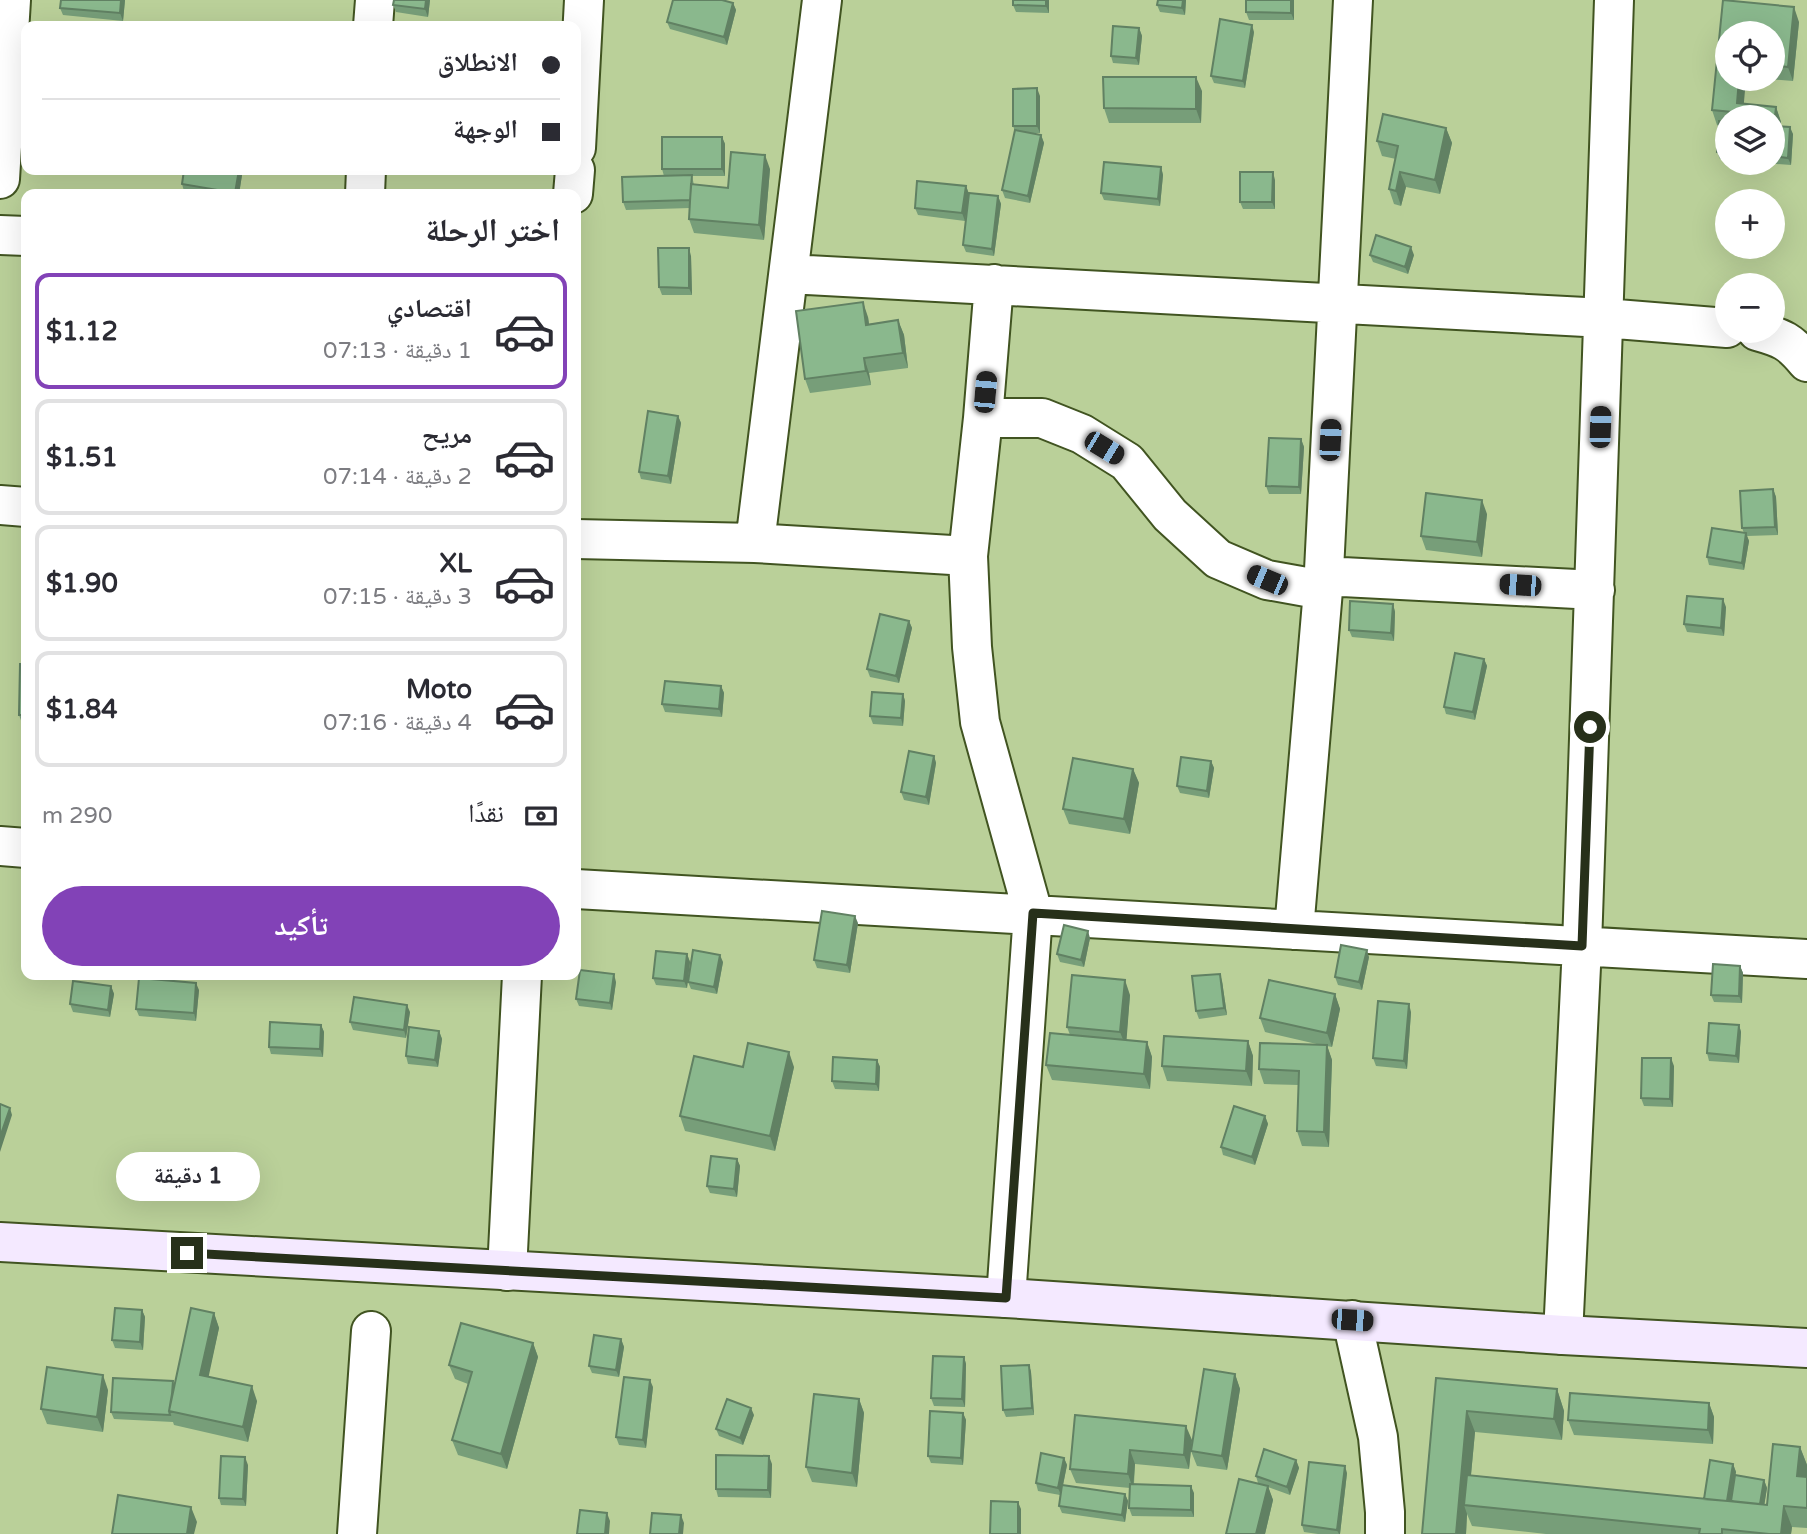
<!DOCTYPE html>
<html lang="ar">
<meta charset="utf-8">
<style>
:root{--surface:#fff;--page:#f2f2f3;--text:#2b2b33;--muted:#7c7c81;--line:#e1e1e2;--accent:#8242b7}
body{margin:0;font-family:"Varela Round","Noto Naskh Arabic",sans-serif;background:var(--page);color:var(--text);direction:rtl;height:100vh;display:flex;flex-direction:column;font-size:26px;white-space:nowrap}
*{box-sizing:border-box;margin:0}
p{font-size:23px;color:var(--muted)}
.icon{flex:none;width:38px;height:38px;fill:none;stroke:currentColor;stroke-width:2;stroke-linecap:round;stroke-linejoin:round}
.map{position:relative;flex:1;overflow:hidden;direction:ltr}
.side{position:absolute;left:21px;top:189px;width:560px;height:791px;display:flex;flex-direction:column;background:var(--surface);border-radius:14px;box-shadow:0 7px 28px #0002;direction:rtl}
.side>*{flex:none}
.top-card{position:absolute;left:21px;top:21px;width:560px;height:154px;border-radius:14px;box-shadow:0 7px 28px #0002;direction:rtl;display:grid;align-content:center;height:154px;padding:0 21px;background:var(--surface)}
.buttons{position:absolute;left:1715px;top:21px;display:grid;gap:14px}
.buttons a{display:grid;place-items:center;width:70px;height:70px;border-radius:50%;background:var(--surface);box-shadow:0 7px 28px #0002;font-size:35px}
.end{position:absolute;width:32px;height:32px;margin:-16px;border:9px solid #27301a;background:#fff;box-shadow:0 0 0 4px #fff}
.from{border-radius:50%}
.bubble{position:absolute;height:49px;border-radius:24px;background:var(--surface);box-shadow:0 7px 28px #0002;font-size:23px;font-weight:700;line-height:49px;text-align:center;direction:rtl}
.car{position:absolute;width:21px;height:42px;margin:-21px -10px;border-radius:9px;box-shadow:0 0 5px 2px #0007;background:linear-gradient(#222 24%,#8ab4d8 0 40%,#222 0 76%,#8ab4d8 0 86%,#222 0)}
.top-card b{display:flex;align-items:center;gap:24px;height:66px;font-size:26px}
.top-card b+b{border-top:2px solid var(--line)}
.top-card i{width:18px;height:18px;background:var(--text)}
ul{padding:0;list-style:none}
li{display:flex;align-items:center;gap:21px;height:116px;margin:0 14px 10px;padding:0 7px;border:4px solid var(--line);border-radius:14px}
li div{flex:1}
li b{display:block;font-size:26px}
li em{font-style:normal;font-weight:700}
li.on{border-color:var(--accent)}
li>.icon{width:63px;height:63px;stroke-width:1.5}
h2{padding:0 21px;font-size:32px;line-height:84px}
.pay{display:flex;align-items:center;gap:18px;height:77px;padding:0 21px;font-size:26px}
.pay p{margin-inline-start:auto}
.action{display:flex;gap:14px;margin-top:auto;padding:14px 21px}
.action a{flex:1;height:80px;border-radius:42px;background:var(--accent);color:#fff;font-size:28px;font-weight:700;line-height:80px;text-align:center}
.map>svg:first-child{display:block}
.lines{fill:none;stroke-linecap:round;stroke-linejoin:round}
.street-casing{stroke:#415421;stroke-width:42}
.secondary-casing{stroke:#415421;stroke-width:42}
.street{stroke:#fff;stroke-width:38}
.secondary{stroke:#f4e9ff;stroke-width:38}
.wall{fill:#779e79}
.shaded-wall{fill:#618163}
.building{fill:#8ab88d;stroke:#618163;stroke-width:2}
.route{stroke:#27301a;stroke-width:9}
</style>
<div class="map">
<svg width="1807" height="1534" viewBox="0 0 1807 1534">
<rect width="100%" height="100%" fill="#bad099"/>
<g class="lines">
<g class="street-casing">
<path id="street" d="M373,26l2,-26
M576,148l8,-148
M0,179l11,-179
M365,194l1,-24
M573,194l2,-24
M0,235l26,1
M789,274l815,44 123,10
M994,284l-11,134 -15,138 4,91 8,75 53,191 -27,385
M1757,331c25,7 33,10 50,31
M983,418h59l40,16 45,28 43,53 48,44 49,21 56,10
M0,505l26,2
M576,539l179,4 213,13
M755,543l67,-543
M1323,576l272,14
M0,846l26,2
M576,889l1231,70
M1294,930l29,-340 30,-590
M507,1271l15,-296
M1352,1320l26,117 7,75v22
M1563,1335l19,-389 32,-946
M357,1534l14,-203"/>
</g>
<g class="secondary-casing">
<path id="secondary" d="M0,1242l1006,56 557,37 244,13"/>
</g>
<use href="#street" class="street"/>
<use href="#secondary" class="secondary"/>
</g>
<path class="wall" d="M125,0l-2,21 -60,-6 -3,-7z
M394,0h36l-2,17 -32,-5 -3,-7z
M1049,0v13l-33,-1 -3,-7z
M1186,0l-1,15 -25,-3 -3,-7z
M1294,0v20h-45l-3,-8z
M1723,0l76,22 -6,59 -26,-2h6v-46h-46l17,71 32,3 5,15v4l12,8 -2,31 -29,-2h11v-46h-46v43l-7,-1 -3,-7 2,-27h-2l-5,-15z
M733,3l3,7 -9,35 -57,-16 -3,-7z
M1139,28l3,8 -3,29 -26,-2 -2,-7z
M1254,32l-9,56 -31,-5 -3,-7z
M1202,91l-1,32h-92l-5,-15z
M1040,96v37h-8l9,2 3,8 -14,60 -25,-5 -3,-8 13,-59 -2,-5z
M1446,128l6,15 -12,51 -34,-7 -5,19 -7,-2 -5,-15 7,-30 -14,-3 -5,-15z
M722,137l3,7v32h-33l2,9 34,3 42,-19 -6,71 -70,-7 -5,-14 1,-11 -64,2 -3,-8 41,-26 -2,-7z
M1161,167l2,8 -3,31 -56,-6 -3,-7z
M242,175l-3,19h-36l-19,-3 -2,-7z
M1275,180v29h-32l-3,-7z
M966,186l3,8 -4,27 -47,-6 -3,-7z
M998,196l3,8 -7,52 -28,-4 -3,-7z
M1370,255h44l-6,19 -35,-12z
M691,256l1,39h-30l-3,-8z
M868,317l1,7 29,-4 6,15 4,33 -39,5 2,12 -61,8 -5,-14z
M678,416l3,7 -10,61 -30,-5 -2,-7z
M1301,439l3,8 -3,47h-32l-3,-8z
M1773,489l3,8 2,38 -31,1 2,5 -5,29 -35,-5 -2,-8 37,-24 -2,-5z
M1487,514l-5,43 -56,-7 -5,-14z
M1393,604l2,8 -1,29 -42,-4 -3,-7z
M1726,607l-2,29 -37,-4 -3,-8z
M909,621l3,7 -13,55 -29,-6 -3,-8z
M1484,659l3,7 -12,54 -29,-6 -2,-7z
M26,664v59h-4l-3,-8z
M721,686l3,7 -2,24 -57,-5 -3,-8z
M903,694l2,7 -2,25 -30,-2 -3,-8z
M934,756l2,7 -7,42 -25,-5 -3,-8z
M1211,761l3,7 -5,30 -29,-5 -3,-7z
M1133,769l6,14 -9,51 -61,-10 -6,-15z
M858,923l-8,50 -33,-5 -3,-8z
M1090,938l-6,29 -24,-5 -3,-8z
M687,954l3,8 -3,26 -31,-3 -3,-7z
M1369,957l-7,33 -24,-5 -3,-8z
M723,962l-6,32 -26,-5 -3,-7z
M1740,966l3,7 -1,30 -28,-1 -3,-7z
M250,975h31l-1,3 -29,-2z
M305,975h41v2z
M1222,981l5,34 -28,4 -3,-8z
M616,982l-4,28 -33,-4 -3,-7z
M111,986l3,8 -4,23 -37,-5 -3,-8z
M199,990l-3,31 -57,-5 -3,-7z
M1335,994l5,15 -8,38 -5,-1 5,14 -3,87 -27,-1 -5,-15 2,-46 -35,-1 -5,-15 62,-24 -56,-13 -5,-14z
M1130,995l-4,45 21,2 5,15 -2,32 -98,-9 -6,-15 24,-30 -3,-8z
M410,1012l-4,26 -53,-8 -3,-8z
M1411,1012l-4,57 -31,-3 -3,-8z
M321,1025l3,7 -1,25 -52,-3 -2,-7z
M1739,1025l2,7 -2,31 -30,-2 -2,-8z
M439,1031l3,8 -4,28 -30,-3 -2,-8z
M1248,1041l5,15 -1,30 -85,-5 -5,-15z
M877,1060l3,7 -1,24 -44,-2 -3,-8z
M1674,1066l-1,41 -29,-1 -3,-8z
M743,1067h51l-19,84 -90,-20 -5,-15z
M1265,1116l3,8 -13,41 -32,-10 -2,-8z
M737,1159l3,7 -3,31 -27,-4 -3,-7z
M142,1310l3,7 -2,33 -28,-2 -3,-8z
M214,1313l5,15 -11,48 49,25 -9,41 -74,-17 -1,-3 -59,-3 -3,-7 63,-28z
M621,1339l3,8 -5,30 -27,-4 -3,-7z
M533,1343l5,14 -31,112 -49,-14 -6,-15 16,-56 -13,-5 -6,-14z
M964,1357l2,7 -1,43 -31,-1 -3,-8z
M1029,1365l2,7 3,43 -28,2 -3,-7z
M1235,1374l5,15 -13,81 -30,-4 -6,-15z
M1436,1378l121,11 7,22 -2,29 -87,-8 -4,43 233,24 29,-35 3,8 -1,3 29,5 3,8 -3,17h3l33,-58 7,18v63l-15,-1 -1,7h-245l-74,-8 -5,-12 -1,20h-44z
M653,1387l-7,61 -27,-3 -3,-8z
M108,1390l-5,42 -56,-8 -6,-15z
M859,1399l5,14 -7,74 -45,-5 -6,-15z
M1709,1403l5,14 -1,27 -139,-9 -6,-15z
M963,1413l3,7 -3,45 -32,-2 -3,-7z
M754,1415l-11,30 -24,-9 -3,-7z
M1075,1415l117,25 -3,29 -54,-5 -1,20 60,9v24l-62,-1 -3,-8 1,-20 -54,-5 -6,-14z
M1064,1458l3,7 -4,20 62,9 3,7 -3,21 -63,-9 -3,-7 1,-11 -22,-4 -2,-8z
M1296,1460l3,8 -9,27 -22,-8 5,13 -8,34h-39l32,-51 -2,-7z
M772,1464l-1,34 -53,-1 -2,-8z
M248,1465l-2,41 -25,-1 -2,-7z
M1347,1473l-7,61h-22l-14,-2 -2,-7z"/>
<path class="shaded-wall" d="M121,0h4l-2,21 -3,-8z
M426,0h4l-2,17 -3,-8z
M1046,0h3v13l-3,-7z
M1183,0h3l-1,15 -3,-7z
M1291,0h3v20l-3,-7z
M733,3l3,7 -9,35 -3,-8z
M1794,7l5,15 -6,59 -5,-14z
M1252,25l2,7 -9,56 -2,-7z
M1139,28l3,8 -3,29 -3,-7z
M1196,77l6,14 -1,32 -5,-14z
M1739,79h7l-3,34 -6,-10z
M1037,88l3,8v37l-3,-7z
M1776,107l5,15 -1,9 -5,-15z
M1790,127l3,7 -2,31 -3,-7z
M1446,128l6,15 -12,51 -5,-14z
M1041,135l3,8 -14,60 -2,-7z
M722,137l3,7v32l-3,-7z
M765,155l5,14 -6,71 -5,-15z
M1161,167l2,8 -3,31 -2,-7z
M239,170h1l2,5 -3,19h-3z
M1273,172l2,8v29l-3,-7z
M1400,172l6,15 -5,19 -5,-15z
M966,186l3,8 -4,27 -3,-8z
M998,196l3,8 -7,52 -2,-7z
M1411,247l3,8 -6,19 -3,-7z
M689,248l2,8 1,39 -3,-7z
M863,302l5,15 3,22 -5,-14z
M898,320l6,15 4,33 -5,-15z
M864,358l5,15 2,12 -5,-14z
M678,416l3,7 -10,61 -3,-8z
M1301,439l3,8 -3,47 -2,-7z
M1773,489l3,8 2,38 -3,-8z
M1482,500l5,14 -5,43 -5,-15z
M1746,533l3,8 -5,29 -2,-7z
M1723,599l3,8 -2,29 -3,-8z
M1393,604l2,8 -1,29 -3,-8z
M909,621l3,7 -13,55 -3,-7z
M1484,659l3,7 -12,54 -2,-8z
M721,686l3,7 -2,24 -3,-8z
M903,694l2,7 -2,25 -2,-8z
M934,756l2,7 -7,42 -3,-8z
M1211,761l3,7 -5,30 -2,-7z
M1133,769l6,14 -9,51 -6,-15z
M855,916l3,7 -8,50 -3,-8z
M1088,931l2,7 -6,29 -3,-7z
M1367,950l2,7 -7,33 -3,-8z
M687,954l3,8 -3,26 -3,-7z
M720,955l3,7 -6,32 -3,-7z
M1740,966l3,7 -1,30 -3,-7z
M614,974l2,8 -4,28 -2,-7z
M1220,974l2,7 5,34 -3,-7z
M1125,980l5,15 -4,52 -6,-15z
M196,983l3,7 -3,31 -2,-8z
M111,986l3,8 -4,23 -2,-7z
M1335,994l5,15 -8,38 -5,-14z
M1409,1004l2,8 -4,57 -3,-8z
M407,1005l3,7 -4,26 -2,-8z
M321,1025l3,7 -1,25 -3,-8z
M1739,1025l2,7 -2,31 -3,-7z
M439,1031l3,8 -4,28 -3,-7z
M1248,1041l5,15 -1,30 -6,-15z
M1147,1042l5,15 -2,32 -6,-15z
M1327,1045l5,15 -3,87 -5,-15z
M789,1052l5,15 -19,84 -5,-15z
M1671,1058l3,8 -1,41 -3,-8z
M877,1060l3,7 -1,24 -3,-7z
M10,1108l2,7 -12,37v-15z
M1265,1116l3,8 -13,41 -3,-8z
M737,1159l3,7 -3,31 -3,-8z
M142,1310l3,7 -2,33 -3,-8z
M214,1313l5,15 -13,61 -6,-14z
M621,1339l3,8 -5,30 -3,-7z
M533,1343l5,14 -31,112 -6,-15z
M964,1357l2,7 -1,43 -3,-8z
M1029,1365l2,7 3,43 -2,-7z
M1235,1374l5,15 -13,81 -5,-14z
M103,1375l5,15 -5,42 -6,-15z
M650,1380l3,7 -7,61 -3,-8z
M252,1386l5,15 -9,41 -5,-15z
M1557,1389l7,22 -2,29 -8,-21z
M859,1399l5,14 -7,74 -5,-14z
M1709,1403l5,14 -1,27 -5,-14z
M751,1408l3,7 -11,30 -3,-7z
M1467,1411l8,21 -7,74 -4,-1 3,9 -1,20h-10z
M963,1413l3,7 -3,45 -2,-7z
M1186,1426l6,14 -3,29 -5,-14z
M1800,1447l7,18v13l-10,-2z
M1130,1450l5,14 -2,25 -5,-15z
M769,1456l3,8 -1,34 -3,-8z
M245,1457l3,8 -2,41 -3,-7z
M1064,1458l3,7 -6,30 -3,-7z
M1296,1460l3,8 -9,27 -3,-8z
M1733,1464l3,8 -7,40 -3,-8z
M1345,1466l2,7 -7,61h-1l-2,-4z
M1764,1480l3,8 -5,32 -3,-7z
M1191,1486l3,7v24l-3,-7z
M1268,1486l5,14 -8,34h-9z
M1125,1494l3,7 -3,21 -3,-7z
M1018,1502l3,7v25h-3z
M1784,1506l8,21 -1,7h-10z
M191,1507l6,15 -3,12h-7z
M607,1513l3,8 -1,13h-4z
M681,1515l3,8 -1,11h-4z"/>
<path class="building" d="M61,0h60l-1,13 -60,-5z
M394,0h32l-1,9 -32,-4z
M673,0h49l11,3 -9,34 -57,-15z
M1013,0h33v6l-33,-1z
M1158,0h25l-1,8 -25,-3z
M1246,0h45v13l-45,-1z
M1723,0l71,7 -6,60 -15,-2v-32h-46v46h12l-2,24 39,4 -1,9 -63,-6z
M1220,19l32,6 -9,56 -32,-5z
M1113,26l26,2 -3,30 -25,-2z
M1103,77h93v32l-92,-1z
M1037,88v38h-24v-37z
M1383,114l63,14 -11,52 -35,-8 -4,19 -7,-2 9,-43 -21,-5z
M1719,121l8,1v31l-10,-1z
M1773,126l17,1 -2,31 -15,-2z
M1015,130l26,5 -13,61 -26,-6z
M662,137h60v32h-60z
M731,152l34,3 -6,70 -70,-6 2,-35 37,4z
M1104,162l57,5 -3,32 -57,-6z
M184,170h55l-4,23 -53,-9z
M1240,172h33l-1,30h-32z
M692,175l-2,25 -67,2 -1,-25z
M917,181l49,5 -4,27 -47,-5z
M969,193l29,3 -6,53 -29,-4z
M1376,235l35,12 -6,20 -35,-12z
M658,248h31v40l-30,-1z
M863,302l3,23 32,-5 5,33 -39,5 2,13 -61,8 -9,-68z
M648,411l30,5 -10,60 -29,-4z
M1269,438l32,1 -2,48 -33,-1z
M1773,489l2,38 -33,1 -2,-37z
M1426,493l56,7 -5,42 -56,-6z
M1712,528l34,5 -4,30 -35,-6z
M1687,596l36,3 -2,29 -37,-4z
M1350,601l43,3 -2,29 -42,-3z
M880,614l29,7 -13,55 -29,-7z
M1455,653l29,6 -11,53 -29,-5z
M20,664h6v51h-7z
M665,681l56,5 -2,23 -57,-5z
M872,692l31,2 -2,24 -31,-2z
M909,751l25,5 -8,41 -25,-5z
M1181,757l30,4 -4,30 -30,-5z
M1073,758l60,11 -9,50 -61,-10z
M822,911l33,5 -8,49 -33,-5z
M1064,925l24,6 -7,29 -24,-6z
M1341,945l26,5 -8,32 -24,-5z
M693,950l27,5 -6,32 -26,-5z
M656,951l31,3 -3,27 -31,-3z
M1713,964l27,2 -1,30 -28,-1z
M580,970l34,4 -4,29 -34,-4z
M1220,974l4,34 -28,3 -4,-35z
M1072,975l53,5 -5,52 -53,-5z
M139,978l57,5 -2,30 -58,-4z
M1269,980l66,14 -8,39 -67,-15z
M73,981l38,5 -3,24 -38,-6z
M354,997l53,8 -3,25 -54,-8z
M1378,1001l31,3 -5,57 -31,-3z
M270,1022l51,3 -1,24 -51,-2z
M1709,1023l30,2 -3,31 -29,-3z
M409,1027l30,4 -4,29 -29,-4z
M1050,1033l97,9 -3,32 -98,-9z
M1164,1036l84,5 -2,30 -84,-5z
M748,1043l41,9 -19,84 -90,-20 14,-60 49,11z
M1260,1043l67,2 -3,87 -27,-1 2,-60 -40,-2z
M833,1057l44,3 -1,24 -44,-3z
M1642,1058h29l-1,41 -29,-1z
M0,1104l10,4 -10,29z
M1234,1106l31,10 -13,41 -31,-10z
M711,1156l26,3 -3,30 -27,-3z
M115,1308l27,2 -2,32 -28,-2z
M191,1308l23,5 -14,62 52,11 -9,41 -74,-16z
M461,1323l72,20 -32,111 -49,-14 20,-68 -23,-7z
M594,1335l27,4 -5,31 -27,-4z
M933,1356l31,1 -2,42 -31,-1z
M1029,1365l3,43 -29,2 -2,-44z
M47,1367l56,8 -6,42 -56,-8z
M1204,1369l31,5 -13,82 -31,-5z
M624,1377l26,3 -7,60 -27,-3z
M113,1378l60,3 -1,13 -3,17 1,4 -59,-3z
M1436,1378l121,11 -3,30 -87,-8 -11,123h-34z
M1570,1393l139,10 -1,27 -140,-10z
M814,1394l45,5 -7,74 -46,-6z
M727,1399l24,9 -11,30 -24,-9z
M930,1411l33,2 -2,45 -33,-2z
M1075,1415l111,11 -2,29 -54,-5 -2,24 -58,-5z
M1773,1444l27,3 -3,29 10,1v31l-23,-2 -3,28h-12l-47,-5v5h-23l1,-5 -236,-24 3,-30 300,30z
M1264,1449l32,11 -9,27 -31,-11z
M1041,1453l23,5 -6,30 -22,-5z
M716,1455l53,1 -1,34 -52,-1z
M221,1456l24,1 -2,42 -24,-1z
M1710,1460l23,4 -6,37 -23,-2z
M1309,1462l36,4 -8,64 -35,-5z
M1735,1475l29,5 -4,24 -29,-3z
M1239,1479l29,7 -12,48h-30z
M1130,1484l61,2v24l-62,-2z
M1062,1485l63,9 -3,21 -63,-9z
M118,1495l73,12 -4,27h-75z
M991,1501l27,1v32h-28z
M580,1510l27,3 -2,21h-28z
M652,1513l29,2 -2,19h-29z"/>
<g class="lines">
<path class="route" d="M187,1253l819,45 27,-385 549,33 8,-219"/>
</g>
</svg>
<div class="buttons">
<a><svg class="icon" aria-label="locate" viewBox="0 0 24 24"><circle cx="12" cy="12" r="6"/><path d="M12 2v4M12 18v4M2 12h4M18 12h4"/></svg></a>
<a><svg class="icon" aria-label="layers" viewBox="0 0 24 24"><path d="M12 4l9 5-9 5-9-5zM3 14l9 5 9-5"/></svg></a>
<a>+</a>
<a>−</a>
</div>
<i class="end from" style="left:1590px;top:727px"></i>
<i class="end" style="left:187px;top:1253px"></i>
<div class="bubble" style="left:116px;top:1152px;width:144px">1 دقيقة</div>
<i class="car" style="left:985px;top:392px;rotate:5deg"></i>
<i class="car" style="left:1600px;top:427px;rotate:2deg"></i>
<i class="car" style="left:1330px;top:440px;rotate:3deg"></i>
<i class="car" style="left:1104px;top:448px;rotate:121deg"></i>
<i class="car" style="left:1267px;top:580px;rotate:293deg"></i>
<i class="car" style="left:1520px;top:585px;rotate:274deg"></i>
<i class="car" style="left:1352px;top:1320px;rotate:94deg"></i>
<div class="top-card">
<b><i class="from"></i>الانطلاق</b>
<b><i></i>الوجهة</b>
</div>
<section class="side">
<h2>اختر الرحلة</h2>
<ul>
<li class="on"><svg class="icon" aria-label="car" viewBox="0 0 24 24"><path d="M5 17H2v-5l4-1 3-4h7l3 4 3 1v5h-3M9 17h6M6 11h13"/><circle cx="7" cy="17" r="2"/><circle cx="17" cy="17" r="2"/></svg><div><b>اقتصادي</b><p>1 دقيقة · 07:13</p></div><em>$1.12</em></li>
<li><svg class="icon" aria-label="car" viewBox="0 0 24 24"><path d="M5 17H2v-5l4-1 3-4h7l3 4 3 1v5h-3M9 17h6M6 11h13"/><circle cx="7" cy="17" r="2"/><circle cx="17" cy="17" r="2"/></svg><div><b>مريح</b><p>2 دقيقة · 07:14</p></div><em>$1.51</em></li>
<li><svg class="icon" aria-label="car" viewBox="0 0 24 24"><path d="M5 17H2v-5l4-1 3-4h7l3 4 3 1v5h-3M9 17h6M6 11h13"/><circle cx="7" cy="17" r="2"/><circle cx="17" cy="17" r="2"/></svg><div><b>XL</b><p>3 دقيقة · 07:15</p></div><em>$1.90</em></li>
<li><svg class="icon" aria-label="car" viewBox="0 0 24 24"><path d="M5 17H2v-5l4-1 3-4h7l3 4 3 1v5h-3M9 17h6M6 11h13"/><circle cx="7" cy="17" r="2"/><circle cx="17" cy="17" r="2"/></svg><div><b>Moto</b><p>4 دقيقة · 07:16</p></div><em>$1.84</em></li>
</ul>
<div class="pay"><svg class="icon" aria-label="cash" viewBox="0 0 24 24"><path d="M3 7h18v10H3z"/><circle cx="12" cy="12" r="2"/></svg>نقدًا<p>290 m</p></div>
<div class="action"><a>تأكيد</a></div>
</section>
</div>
